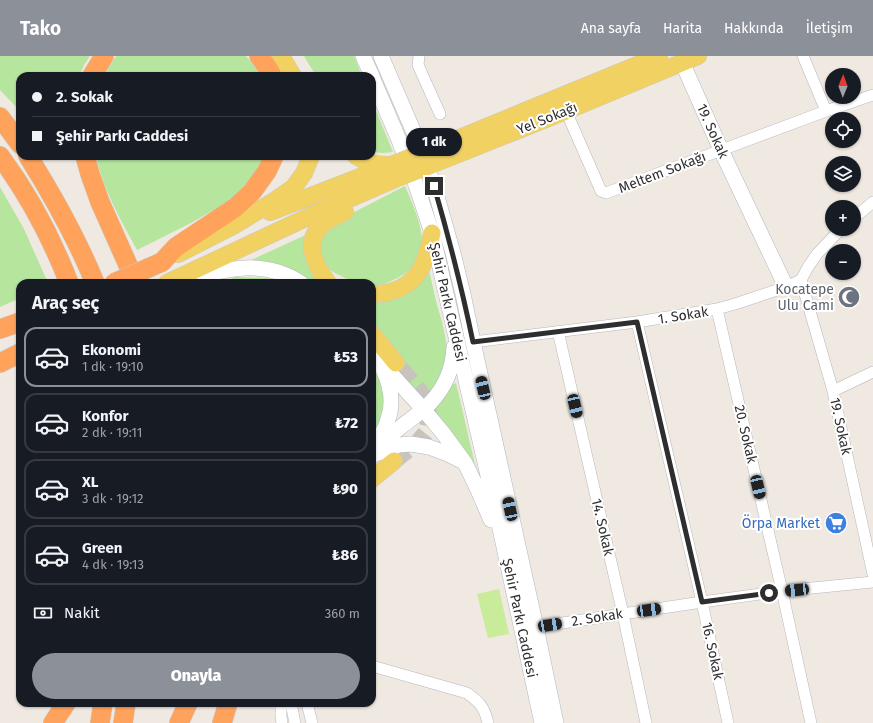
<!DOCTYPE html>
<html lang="tr">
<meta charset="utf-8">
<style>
:root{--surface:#171b24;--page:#242831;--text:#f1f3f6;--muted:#9ea1a6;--line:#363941;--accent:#8c9099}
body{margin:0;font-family:"Fira Sans",sans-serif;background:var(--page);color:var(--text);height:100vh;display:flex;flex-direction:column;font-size:15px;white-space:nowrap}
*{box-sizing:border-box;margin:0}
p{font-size:13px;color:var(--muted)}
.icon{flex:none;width:22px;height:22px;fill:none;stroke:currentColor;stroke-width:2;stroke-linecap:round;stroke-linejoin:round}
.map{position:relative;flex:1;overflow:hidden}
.details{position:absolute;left:16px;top:223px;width:360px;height:428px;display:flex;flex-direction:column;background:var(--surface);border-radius:12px;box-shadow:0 1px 3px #0004}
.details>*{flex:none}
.top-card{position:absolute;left:16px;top:16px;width:360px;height:88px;border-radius:12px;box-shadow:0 1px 3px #0004;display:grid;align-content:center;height:88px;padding:0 16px;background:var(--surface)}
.needle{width:26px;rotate:1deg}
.buttons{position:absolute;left:825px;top:12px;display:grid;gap:8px}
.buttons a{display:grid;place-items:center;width:36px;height:36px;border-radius:50%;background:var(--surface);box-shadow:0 1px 3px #0004;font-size:20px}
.end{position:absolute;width:18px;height:18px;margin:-9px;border:5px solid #2e2e2e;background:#fff;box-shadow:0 0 0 2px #fff}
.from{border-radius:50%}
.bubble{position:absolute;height:28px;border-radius:14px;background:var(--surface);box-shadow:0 1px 3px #0004;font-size:13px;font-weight:800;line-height:28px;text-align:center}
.car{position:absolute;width:12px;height:24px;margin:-12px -6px;border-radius:5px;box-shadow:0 0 3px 1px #0007;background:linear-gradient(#222 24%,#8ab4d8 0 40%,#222 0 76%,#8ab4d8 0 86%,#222 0)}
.top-card b{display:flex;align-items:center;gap:14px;height:38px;font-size:15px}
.top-card b+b{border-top:1px solid var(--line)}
.top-card i{width:10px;height:10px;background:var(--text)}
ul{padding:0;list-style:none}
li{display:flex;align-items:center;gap:12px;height:60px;margin:0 8px 6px;padding:0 8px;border:2px solid var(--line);border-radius:12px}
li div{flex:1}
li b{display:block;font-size:15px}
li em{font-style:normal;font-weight:800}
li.current{border-color:var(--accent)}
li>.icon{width:36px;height:36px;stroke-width:1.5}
h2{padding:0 16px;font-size:18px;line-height:48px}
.pay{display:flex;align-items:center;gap:10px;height:44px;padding:0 16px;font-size:15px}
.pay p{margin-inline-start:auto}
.primary-button{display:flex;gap:8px;margin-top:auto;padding:8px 16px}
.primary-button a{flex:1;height:46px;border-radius:24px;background:var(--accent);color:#fff;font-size:16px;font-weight:800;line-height:46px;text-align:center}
header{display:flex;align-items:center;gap:24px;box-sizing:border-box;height:56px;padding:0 20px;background:var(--accent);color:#fff}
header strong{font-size:19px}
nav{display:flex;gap:22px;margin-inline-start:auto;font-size:14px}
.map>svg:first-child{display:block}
.green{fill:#b6e59e}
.pitch{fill:#c9ec9a}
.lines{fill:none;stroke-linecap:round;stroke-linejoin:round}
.primary-tunnel{stroke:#c8c4bd;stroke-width:17;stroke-dasharray:17 8;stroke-linecap:butt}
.street-casing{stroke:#b4b7c1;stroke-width:12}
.secondary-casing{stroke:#b4b7c1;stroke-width:16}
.primary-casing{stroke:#c9c9c9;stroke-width:18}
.highway-casing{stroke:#c9c9c9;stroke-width:20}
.street{stroke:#fff;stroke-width:11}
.secondary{stroke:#fff;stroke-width:15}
.primary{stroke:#f2d163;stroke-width:17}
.highway{stroke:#ffa35c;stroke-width:19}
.primary-bridge-casing{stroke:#c9c9c9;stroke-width:18;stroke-linecap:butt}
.highway-bridge-casing{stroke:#c9c9c9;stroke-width:20;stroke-linecap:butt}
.primary-bridge{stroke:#f2d163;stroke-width:17}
.highway-bridge{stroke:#ffa35c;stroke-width:19}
.route{stroke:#2e2e2e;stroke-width:5}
.labels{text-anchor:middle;stroke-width:4;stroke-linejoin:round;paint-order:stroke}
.street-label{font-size:14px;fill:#2e2e2e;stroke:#fff}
.worship-label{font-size:14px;fill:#5b616d;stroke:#fff;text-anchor:end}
.shop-label{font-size:14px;fill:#366cbe;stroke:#fff;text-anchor:end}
</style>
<header>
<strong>Tako</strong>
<nav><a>Ana sayfa</a><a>Harita</a><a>Hakkında</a><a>İletişim</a></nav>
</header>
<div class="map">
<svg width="873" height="667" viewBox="0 0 873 667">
<rect width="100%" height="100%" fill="#efe9e1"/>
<path class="green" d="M0,0h90l-6,9 -5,11h-59v35l-20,-21z
M116,0h130l14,17 2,3h-157l4,-9z
M304,0h50l8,20h-46z
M372,45l21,51 -10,1 -11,-1z
M96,100h168l-10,18 -17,20 -13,10 -35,20 -52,26c-16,-30 -34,-60 -41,-94z
M405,130c12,29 33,69 -4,90 -9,5 -19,10 -29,9v-2h-15l-8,-3 -16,-8 -9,-7 -5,-22 12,-19z
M0,131l24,42 24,54h-28v15l-20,9z
M308,178l-2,18 3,17 8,14h-2l-23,-11 -24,-9 -17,-3z
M429,215c3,11 5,22 8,34 5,17 13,41 8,58 -5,14 -12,27 -22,37l-29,-32 6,-11 -28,-33v-24z
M235,221l31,1 18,5h-62z
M372,308l11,23 1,21 -3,16 -9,12z
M456,327l20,86 -43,-58 20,-27z"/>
<path class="pitch" d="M499,533l10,45 -21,4 -11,-44z"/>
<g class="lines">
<path class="primary-tunnel" d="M394,405l26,-21 7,-9 2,-11 -2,-17 -6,-10 -25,-30"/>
<g class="street-casing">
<path id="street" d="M419,0l-1,9 22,49
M803,0l23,55
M566,55l35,80 5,2 220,-82 47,-16
M854,162l19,-16
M801,224l32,111 40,183
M717,253l65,282 29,132
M637,266l65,280 26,121
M558,275l65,283 23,109
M473,286l164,-20 80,-13 18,-5 51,-17 15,-7 7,-13 9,-13 19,-20 5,-5
M833,335l40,-19
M536,571l166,-25 80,-11 91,-9
M372,610l95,27c13,10 17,13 21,30
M281,647v14l1,6
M291,647l4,20
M307,647l5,20"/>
</g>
<g class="secondary-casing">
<path id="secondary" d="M363,0l9,20
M381,0l37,86 16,44 19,67 10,41 10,48 63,285 20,96
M682,6l39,88 65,137
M372,21l27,63 17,45 16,48 64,277 46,213
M186,224c40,-11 77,-22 115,3
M372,297l51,56 20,24 22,30 13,27 13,30
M377,386c4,-7 9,-14 11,-23 6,-16 2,-35 -5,-50
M372,396c10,-9 20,-18 30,-26 10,-8 21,-15 29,-24 14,-15 22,-34 23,-55
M373,399l26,-10 12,-1 18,3 19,7 14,7"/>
</g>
<g class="primary-casing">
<path id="primary" d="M281,0l12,20
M457,83l202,-83
M466,95l100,-40 132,-55
M356,100c10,7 21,9 33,9
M270,156l121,-47
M178,198l55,-28 41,-25 20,-14 10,-14 7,-17
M167,227l143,-67 85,-37
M328,227c-14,-19 -26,-43 -3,-61 6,-4 14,-7 20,-10
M372,238c26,0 46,-12 54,-37 3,-8 4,-16 6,-24
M372,278l24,29
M372,423l22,-18"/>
</g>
<g class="highway-casing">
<path id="highway" d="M259,0l11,15 2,5
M92,20l12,-20
M0,61l20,27
M0,100c28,38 52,83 69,127
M28,100c25,40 49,83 67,127
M85,100l5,18 10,28 36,81
M162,206l14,-15 60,-40 16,-15 15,-21 7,-15
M0,273l20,-7
M0,307l20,-10
M53,667l13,-20
M100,667l3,-20
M123,667l3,-20
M179,667l9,-20
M222,667l6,-20"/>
</g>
<use href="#street" class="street"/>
<use href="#secondary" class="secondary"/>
<use href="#primary" class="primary"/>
<use href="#highway" class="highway"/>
<g class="primary-bridge-casing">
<path id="primary-bridge" d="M391,109l66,-26
M395,123l71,-28"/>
</g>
<g class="highway-bridge-casing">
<path id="highway-bridge" d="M114,227l48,-21"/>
</g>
<use href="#primary-bridge" class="primary-bridge"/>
<use href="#highway-bridge" class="highway-bridge"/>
</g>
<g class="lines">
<path class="route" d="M434,130c15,52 28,103 39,156l164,-20 65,280 67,-9"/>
</g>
<defs>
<g id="mosque-disc" transform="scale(1.15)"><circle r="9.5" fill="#6b7280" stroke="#fff"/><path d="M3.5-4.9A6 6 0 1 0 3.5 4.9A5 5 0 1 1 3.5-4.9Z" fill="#fff"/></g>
<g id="supermarket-disc" transform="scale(1.15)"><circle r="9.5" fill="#3f7fe0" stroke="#fff"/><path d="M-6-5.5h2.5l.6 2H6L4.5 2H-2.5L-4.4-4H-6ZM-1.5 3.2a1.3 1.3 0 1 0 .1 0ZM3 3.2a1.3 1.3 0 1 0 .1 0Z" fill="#fff"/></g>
</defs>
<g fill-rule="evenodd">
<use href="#mosque-disc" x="849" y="241"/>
<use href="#supermarket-disc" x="836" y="467"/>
</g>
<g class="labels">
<g class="street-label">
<text transform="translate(547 62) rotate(-22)" y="5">Yel Sokağı</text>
<text transform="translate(713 75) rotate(66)" y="5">19. Sokak</text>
<text transform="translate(662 116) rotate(-21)" y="5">Meltem Sokağı</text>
<text transform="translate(448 246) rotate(77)" y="5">Şehir Parkı Caddesi</text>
<text transform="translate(683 259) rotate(-9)" y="5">1. Sokak</text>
<text transform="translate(841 370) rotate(78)" y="5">19. Sokak</text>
<text transform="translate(746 378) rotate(77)" y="5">20. Sokak</text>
<text transform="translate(603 471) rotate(77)" y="5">14. Sokak</text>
<text transform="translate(597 561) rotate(-9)" y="5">2. Sokak</text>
<text transform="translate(520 562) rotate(78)" y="5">Şehir Parkı Caddesi</text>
<text transform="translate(713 595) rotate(78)" y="5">16. Sokak</text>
</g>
<g class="worship-label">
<text x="834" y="238">Kocatepe<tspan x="834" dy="16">Ulu Cami</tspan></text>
</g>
<g class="shop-label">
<text x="820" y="472">Örpa Market</text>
</g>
</g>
</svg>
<div class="buttons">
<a><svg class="needle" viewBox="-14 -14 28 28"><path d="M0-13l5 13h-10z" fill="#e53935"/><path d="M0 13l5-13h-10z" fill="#9ea1a6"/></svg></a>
<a><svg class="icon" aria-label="locate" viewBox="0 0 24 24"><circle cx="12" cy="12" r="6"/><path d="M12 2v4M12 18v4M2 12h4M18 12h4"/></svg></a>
<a><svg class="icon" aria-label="layers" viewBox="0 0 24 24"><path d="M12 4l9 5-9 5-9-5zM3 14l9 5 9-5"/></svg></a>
<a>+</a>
<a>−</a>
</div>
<i class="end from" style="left:769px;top:537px"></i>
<i class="end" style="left:434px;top:130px"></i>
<div class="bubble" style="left:406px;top:72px;width:56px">1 dk</div>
<i class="car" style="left:483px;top:332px;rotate:347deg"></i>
<i class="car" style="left:575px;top:350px;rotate:167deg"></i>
<i class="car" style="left:758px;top:431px;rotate:167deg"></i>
<i class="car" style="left:510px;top:453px;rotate:348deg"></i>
<i class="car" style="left:797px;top:534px;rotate:264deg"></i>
<i class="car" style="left:649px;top:554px;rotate:82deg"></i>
<i class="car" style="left:550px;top:569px;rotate:81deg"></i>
<div class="top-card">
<b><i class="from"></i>2. Sokak</b>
<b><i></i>Şehir Parkı Caddesi</b>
</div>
<section class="details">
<h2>Araç seç</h2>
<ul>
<li class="current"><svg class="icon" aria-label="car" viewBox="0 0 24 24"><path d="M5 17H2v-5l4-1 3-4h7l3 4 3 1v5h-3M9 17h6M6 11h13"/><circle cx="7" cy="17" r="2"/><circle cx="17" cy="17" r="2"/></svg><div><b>Ekonomi</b><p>1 dk · 19:10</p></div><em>₺53</em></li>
<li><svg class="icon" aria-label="car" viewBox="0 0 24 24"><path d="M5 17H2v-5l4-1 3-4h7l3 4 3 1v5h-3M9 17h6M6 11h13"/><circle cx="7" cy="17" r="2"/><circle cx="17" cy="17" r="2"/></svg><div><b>Konfor</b><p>2 dk · 19:11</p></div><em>₺72</em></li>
<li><svg class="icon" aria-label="car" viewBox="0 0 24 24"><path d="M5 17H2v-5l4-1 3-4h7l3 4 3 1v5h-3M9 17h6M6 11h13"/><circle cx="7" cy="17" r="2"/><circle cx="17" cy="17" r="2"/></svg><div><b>XL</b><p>3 dk · 19:12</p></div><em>₺90</em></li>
<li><svg class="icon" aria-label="car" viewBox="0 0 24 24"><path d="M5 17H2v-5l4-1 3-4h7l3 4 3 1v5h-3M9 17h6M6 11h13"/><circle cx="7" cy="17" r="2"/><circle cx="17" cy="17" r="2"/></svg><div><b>Green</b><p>4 dk · 19:13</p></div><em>₺86</em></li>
</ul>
<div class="pay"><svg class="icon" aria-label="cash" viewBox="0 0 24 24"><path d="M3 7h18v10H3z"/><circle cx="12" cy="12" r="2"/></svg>Nakit<p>360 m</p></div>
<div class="primary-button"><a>Onayla</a></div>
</section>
</div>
